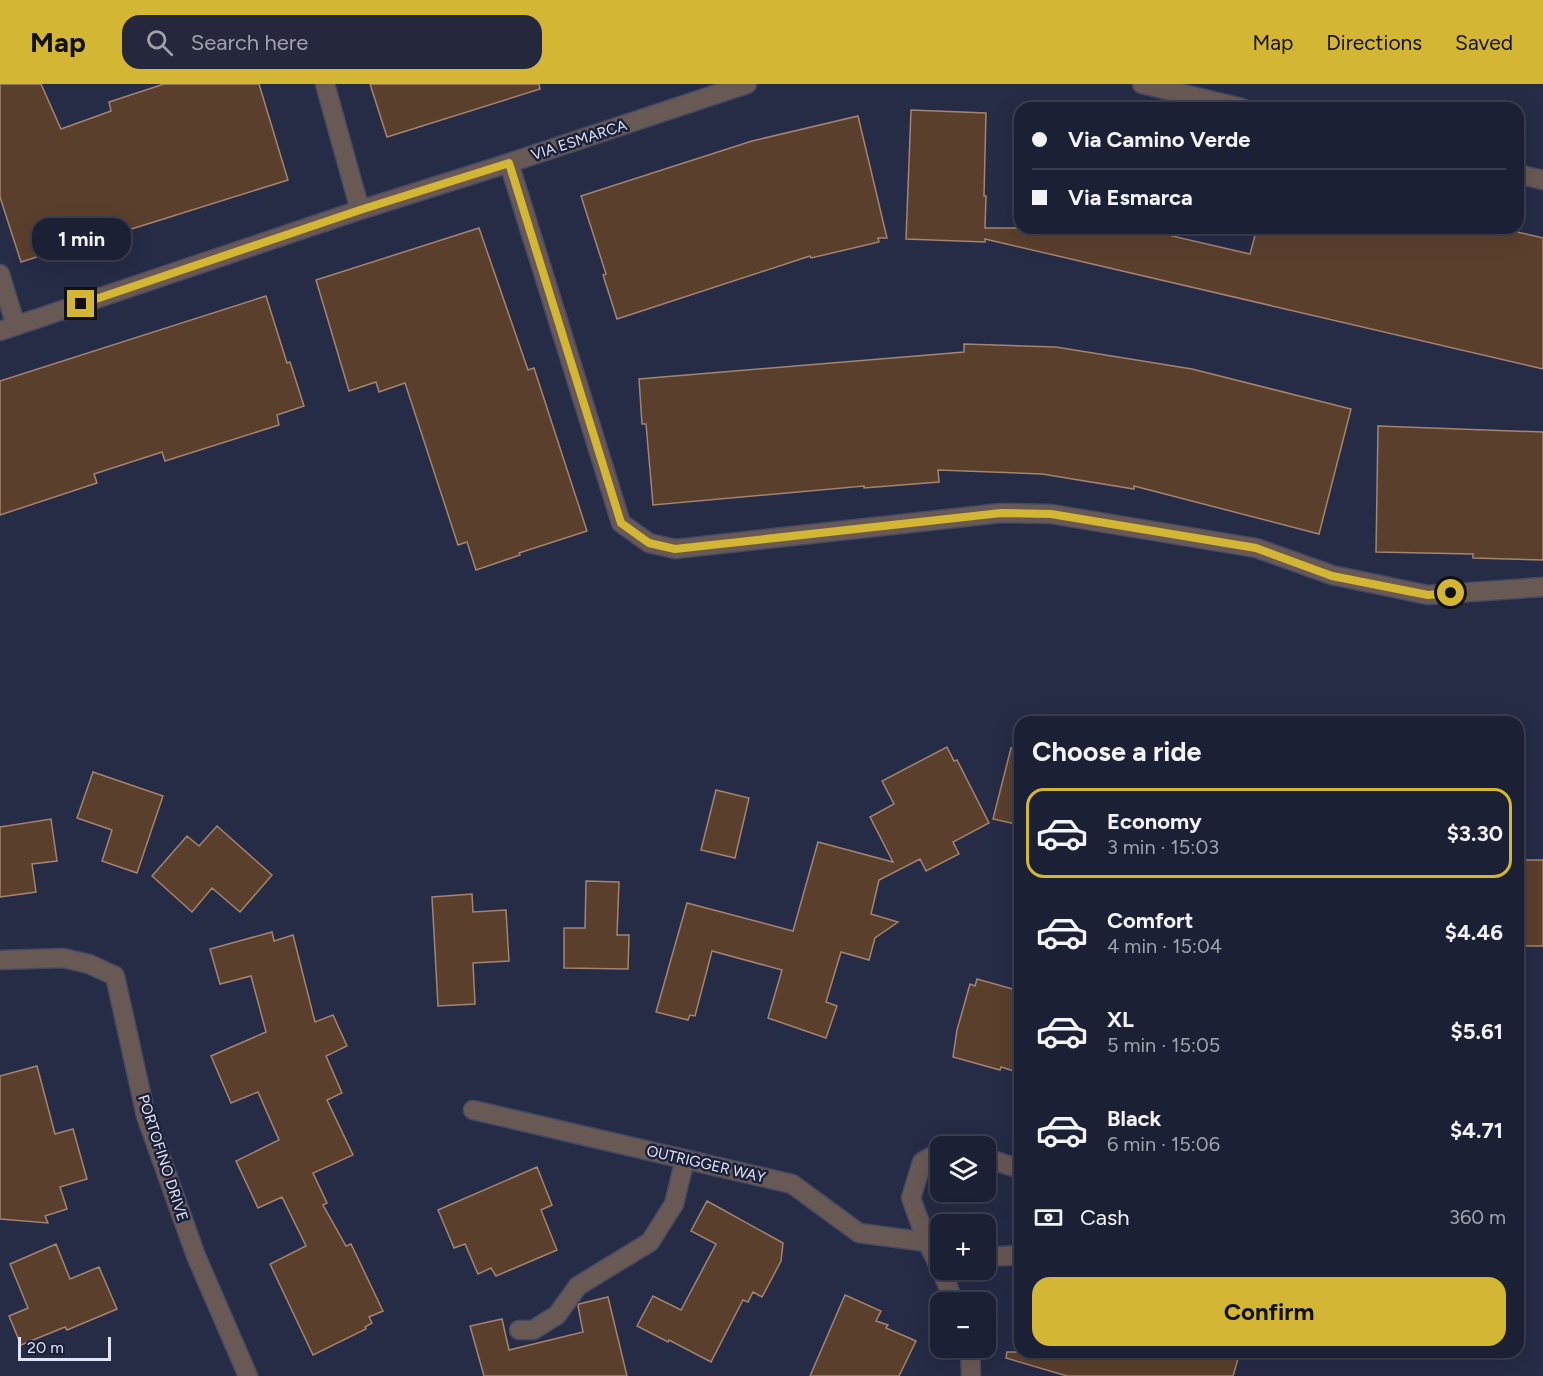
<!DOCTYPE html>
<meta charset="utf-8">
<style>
:root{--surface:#1c2034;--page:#25283c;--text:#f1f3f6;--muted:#a0a3ac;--line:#3a3e4f;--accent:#d4b635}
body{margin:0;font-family:Figtree,sans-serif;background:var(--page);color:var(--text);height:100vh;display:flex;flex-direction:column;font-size:22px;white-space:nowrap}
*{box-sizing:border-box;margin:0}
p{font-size:20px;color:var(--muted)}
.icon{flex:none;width:33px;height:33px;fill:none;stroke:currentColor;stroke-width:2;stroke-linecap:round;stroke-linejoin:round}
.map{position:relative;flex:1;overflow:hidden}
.drawer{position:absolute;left:1014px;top:632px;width:510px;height:642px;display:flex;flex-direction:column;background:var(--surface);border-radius:18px;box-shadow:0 6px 24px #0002,0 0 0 2px var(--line)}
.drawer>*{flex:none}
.banner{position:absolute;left:1014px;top:18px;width:510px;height:132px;border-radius:18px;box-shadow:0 6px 24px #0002,0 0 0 2px var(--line);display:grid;align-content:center;height:132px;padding:0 18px;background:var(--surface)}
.buttons{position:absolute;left:930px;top:1052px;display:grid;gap:12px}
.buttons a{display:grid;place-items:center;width:66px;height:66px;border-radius:12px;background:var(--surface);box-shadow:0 6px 24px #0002,0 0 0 2px var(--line);font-size:30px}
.scale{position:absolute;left:18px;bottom:15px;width:93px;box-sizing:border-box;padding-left:6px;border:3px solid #e0e4f6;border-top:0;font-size:16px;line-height:21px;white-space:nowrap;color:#e0e4f6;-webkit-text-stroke:4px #1c213b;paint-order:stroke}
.end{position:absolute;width:27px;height:27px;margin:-14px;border:8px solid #d4b635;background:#111;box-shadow:0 0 0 3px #111}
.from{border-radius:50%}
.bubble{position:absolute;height:42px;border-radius:18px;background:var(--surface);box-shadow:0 6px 24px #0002,0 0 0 2px var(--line);font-size:20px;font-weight:700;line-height:42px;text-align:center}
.banner b{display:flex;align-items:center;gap:21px;height:57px;font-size:22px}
.banner b+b{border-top:2px solid var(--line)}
.banner i{width:15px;height:15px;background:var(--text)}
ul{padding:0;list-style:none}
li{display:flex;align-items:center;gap:18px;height:90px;margin:0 12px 9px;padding:0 6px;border:3px solid transparent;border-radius:18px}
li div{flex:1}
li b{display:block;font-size:22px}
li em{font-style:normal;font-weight:700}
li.on{border-color:var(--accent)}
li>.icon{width:54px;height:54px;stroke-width:1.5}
h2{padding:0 18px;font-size:27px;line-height:72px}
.pay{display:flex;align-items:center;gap:15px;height:66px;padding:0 18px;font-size:22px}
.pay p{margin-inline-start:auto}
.action{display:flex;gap:12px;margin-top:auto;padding:12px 18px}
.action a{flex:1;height:69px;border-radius:18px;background:var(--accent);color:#111;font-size:24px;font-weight:700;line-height:69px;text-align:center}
header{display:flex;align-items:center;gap:36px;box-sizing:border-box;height:84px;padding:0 30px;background:var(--accent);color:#111}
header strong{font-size:28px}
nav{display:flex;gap:33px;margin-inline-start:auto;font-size:21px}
.search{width:420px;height:54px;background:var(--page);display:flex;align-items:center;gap:15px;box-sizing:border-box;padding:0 21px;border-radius:18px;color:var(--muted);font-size:22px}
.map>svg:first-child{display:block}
.building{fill:#5b3f2d;stroke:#a3846f;stroke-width:1.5}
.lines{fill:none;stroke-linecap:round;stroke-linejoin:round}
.minor-casing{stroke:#444962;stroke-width:21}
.minor{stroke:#695955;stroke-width:18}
.route{stroke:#d4b635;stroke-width:8}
.labels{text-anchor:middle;stroke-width:5;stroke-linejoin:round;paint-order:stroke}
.street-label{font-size:15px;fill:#e0e4f6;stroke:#1c213b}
</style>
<header>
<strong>Map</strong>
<div class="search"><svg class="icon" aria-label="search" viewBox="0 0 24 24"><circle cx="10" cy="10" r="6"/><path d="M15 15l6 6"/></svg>Search here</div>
<nav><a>Map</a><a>Directions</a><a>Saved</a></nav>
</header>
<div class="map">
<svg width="1543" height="1292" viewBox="0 0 1543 1292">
<rect width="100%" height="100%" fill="#262b46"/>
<path class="building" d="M0,0h41l20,45 50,-18 -2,-9 55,-18h95l29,96 -163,51 -1,-2 -103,33 -21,-65z
M370,0h169l1,5 -153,48z
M911,26l75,3 -2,83h2l-1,32h189l-2,8 78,18 7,-26h243l43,10v131l-558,-130v3l-79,-3z
M858,32l29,122h-9l1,4 -68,16 -1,-2 -193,63 -14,-44 3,-1 -25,-78 171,-55z
M479,144l49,142 6,-2 53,163 -68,22 1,2 -44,15 -9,-28 -9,3 -53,-162 -26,9 -3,-10 -27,9 -33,-111z
M266,212l21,67 3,-1 14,44 -27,9 2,10 -114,36 -3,-9 -68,22 3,9 -97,32v-134z
M964,260l92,3 136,22 159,40 -32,125 -185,-48v3l-92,-15 -104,-4 1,12 -75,6v-2l-211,19 -7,-81h-4l-3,-45 325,-27z
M1378,342l165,6v128l-70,-2v-4l-97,-2z
M947,663l7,14 3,-1 32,63 -36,19 6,12 -33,17 -6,-12 -41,21 -8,34 27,8 -23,16 -6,22 -28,-8 -15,50 11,4 -11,32 -58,-20 14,-48 -70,-19 -17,65 -5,-1 -2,5 -32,-8 31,-109 106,28 25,-89 75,20 -23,-45 24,-13 -12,-23z
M1011,664l9,1v76l-27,-6z
M93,688l70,24 -26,77 -35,-12 10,-31 -35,-12z
M716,706l33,8 -14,60 -34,-8z
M51,735l6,42 -25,3 4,28 -36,5v-70z
M217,742l55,49 -32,37 -28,-24 -20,24 -40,-36 35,-40 12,10z
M1518,776h25v86h-25z
M586,797l33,1 -2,53h12l-1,34 -64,-1v-40h21z
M472,810l1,18 33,-2 3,51 -36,2 2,41 -37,2 -6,-109z
M272,848l2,9 19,-6 22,87 18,-7 14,31 -21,10 16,37 -15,7 26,55 -40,18 14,30 -4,2 23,41 5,-2 32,67 -14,6 3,6 -7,4 1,2 -53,26 -43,-91 36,-18 -24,-49 -24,11 -22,-47 43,-21 -21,-48 -27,11 -20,-47 55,-24 -15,-56 -31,8 -10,-35z
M977,895l43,12v82l-19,-6 -1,3 -47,-13 4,-27 13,-46 5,2z
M37,982l18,68 18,-5 14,50 -27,8 7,22 -22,7 3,7 -48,-4v-143z
M537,1083l15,38 -11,5 16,40 -61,26 -5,-8 -13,6 -13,-30 -11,4 -16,-38z
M707,1117l76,42 -2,18 -19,36 -9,-5 -5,10 -5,-2 -32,62 -42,-22 -1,2 -31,-16 16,-30 28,14 35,-66 -25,-13z
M56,1160l14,35 29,-12 18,42 -50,21 -2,-3 -44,18 -12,-29 19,-8 -18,-44z
M845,1211l36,16 -5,10 12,4 -2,3 30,13 -17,35h-89z
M608,1213l19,79h-143l-14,-50 32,-7 7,31 74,-18 -5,-26 1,-2z
M1007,1268h233l-7,24h-166l-61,-18z"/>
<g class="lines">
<g class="minor-casing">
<path id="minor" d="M325,0l35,126
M1142,0l100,24
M509,79l112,360 28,20 26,6 326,-36 50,1 205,34 76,27 96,20 115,-8
M1518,90l25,6
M0,190l16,52
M0,247l360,-121 149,-47 238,-79
M0,876l63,-2 26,6 26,12 31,140 50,140 52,120
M473,1026l319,74 67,49 68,9
M940,1068l-18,10 -11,36 16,44 13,26
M986,1074l34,11
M986,1173l34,-2
M941,1185l13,33
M519,1246h14l24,-15 21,-29 72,-44 24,-38 11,-45
M970,1263l1,29"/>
</g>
<use href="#minor" class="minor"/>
</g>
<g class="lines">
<path class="route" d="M81,220l279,-94 149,-47 112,360 28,20 26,6 326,-36 50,1 205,34 76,28 96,19 23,-2"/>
</g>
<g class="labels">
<g class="street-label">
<text transform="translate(579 56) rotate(-18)" y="5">VIA ESMARCA</text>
<text transform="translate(163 1074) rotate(72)" y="5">PORTOFINO DRIVE</text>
<text transform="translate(706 1080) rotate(13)" y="5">OUTRIGGER WAY</text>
</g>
</g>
</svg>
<div class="buttons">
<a><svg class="icon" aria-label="layers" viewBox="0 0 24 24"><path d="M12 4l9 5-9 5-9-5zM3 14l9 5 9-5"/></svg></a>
<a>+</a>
<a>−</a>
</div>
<div class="scale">20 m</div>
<i class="end from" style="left:1451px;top:509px"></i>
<i class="end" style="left:81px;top:220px"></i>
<div class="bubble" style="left:32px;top:134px;width:99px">1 min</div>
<div class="banner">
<b><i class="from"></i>Via Camino Verde</b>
<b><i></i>Via Esmarca</b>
</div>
<section class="drawer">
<h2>Choose a ride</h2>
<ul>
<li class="on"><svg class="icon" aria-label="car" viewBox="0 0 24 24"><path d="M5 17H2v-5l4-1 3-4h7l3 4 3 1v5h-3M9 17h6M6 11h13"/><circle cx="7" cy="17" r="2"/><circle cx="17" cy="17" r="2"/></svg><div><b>Economy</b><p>3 min · 15:03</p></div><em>$3.30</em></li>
<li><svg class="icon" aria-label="car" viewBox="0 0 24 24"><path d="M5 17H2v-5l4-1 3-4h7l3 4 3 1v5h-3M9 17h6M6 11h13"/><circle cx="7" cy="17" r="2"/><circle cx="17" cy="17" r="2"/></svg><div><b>Comfort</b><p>4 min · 15:04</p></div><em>$4.46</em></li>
<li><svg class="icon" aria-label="car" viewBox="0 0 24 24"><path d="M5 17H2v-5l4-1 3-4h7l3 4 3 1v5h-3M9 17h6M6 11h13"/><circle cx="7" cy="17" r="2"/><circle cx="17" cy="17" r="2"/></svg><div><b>XL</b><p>5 min · 15:05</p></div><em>$5.61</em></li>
<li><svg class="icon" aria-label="car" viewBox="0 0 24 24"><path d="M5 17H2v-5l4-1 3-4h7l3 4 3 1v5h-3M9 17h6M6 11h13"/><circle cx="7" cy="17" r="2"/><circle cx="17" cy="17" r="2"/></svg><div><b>Black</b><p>6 min · 15:06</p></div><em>$4.71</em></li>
</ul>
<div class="pay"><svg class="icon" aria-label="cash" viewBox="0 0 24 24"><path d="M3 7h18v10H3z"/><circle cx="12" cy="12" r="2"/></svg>Cash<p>360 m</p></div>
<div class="action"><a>Confirm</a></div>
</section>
</div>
